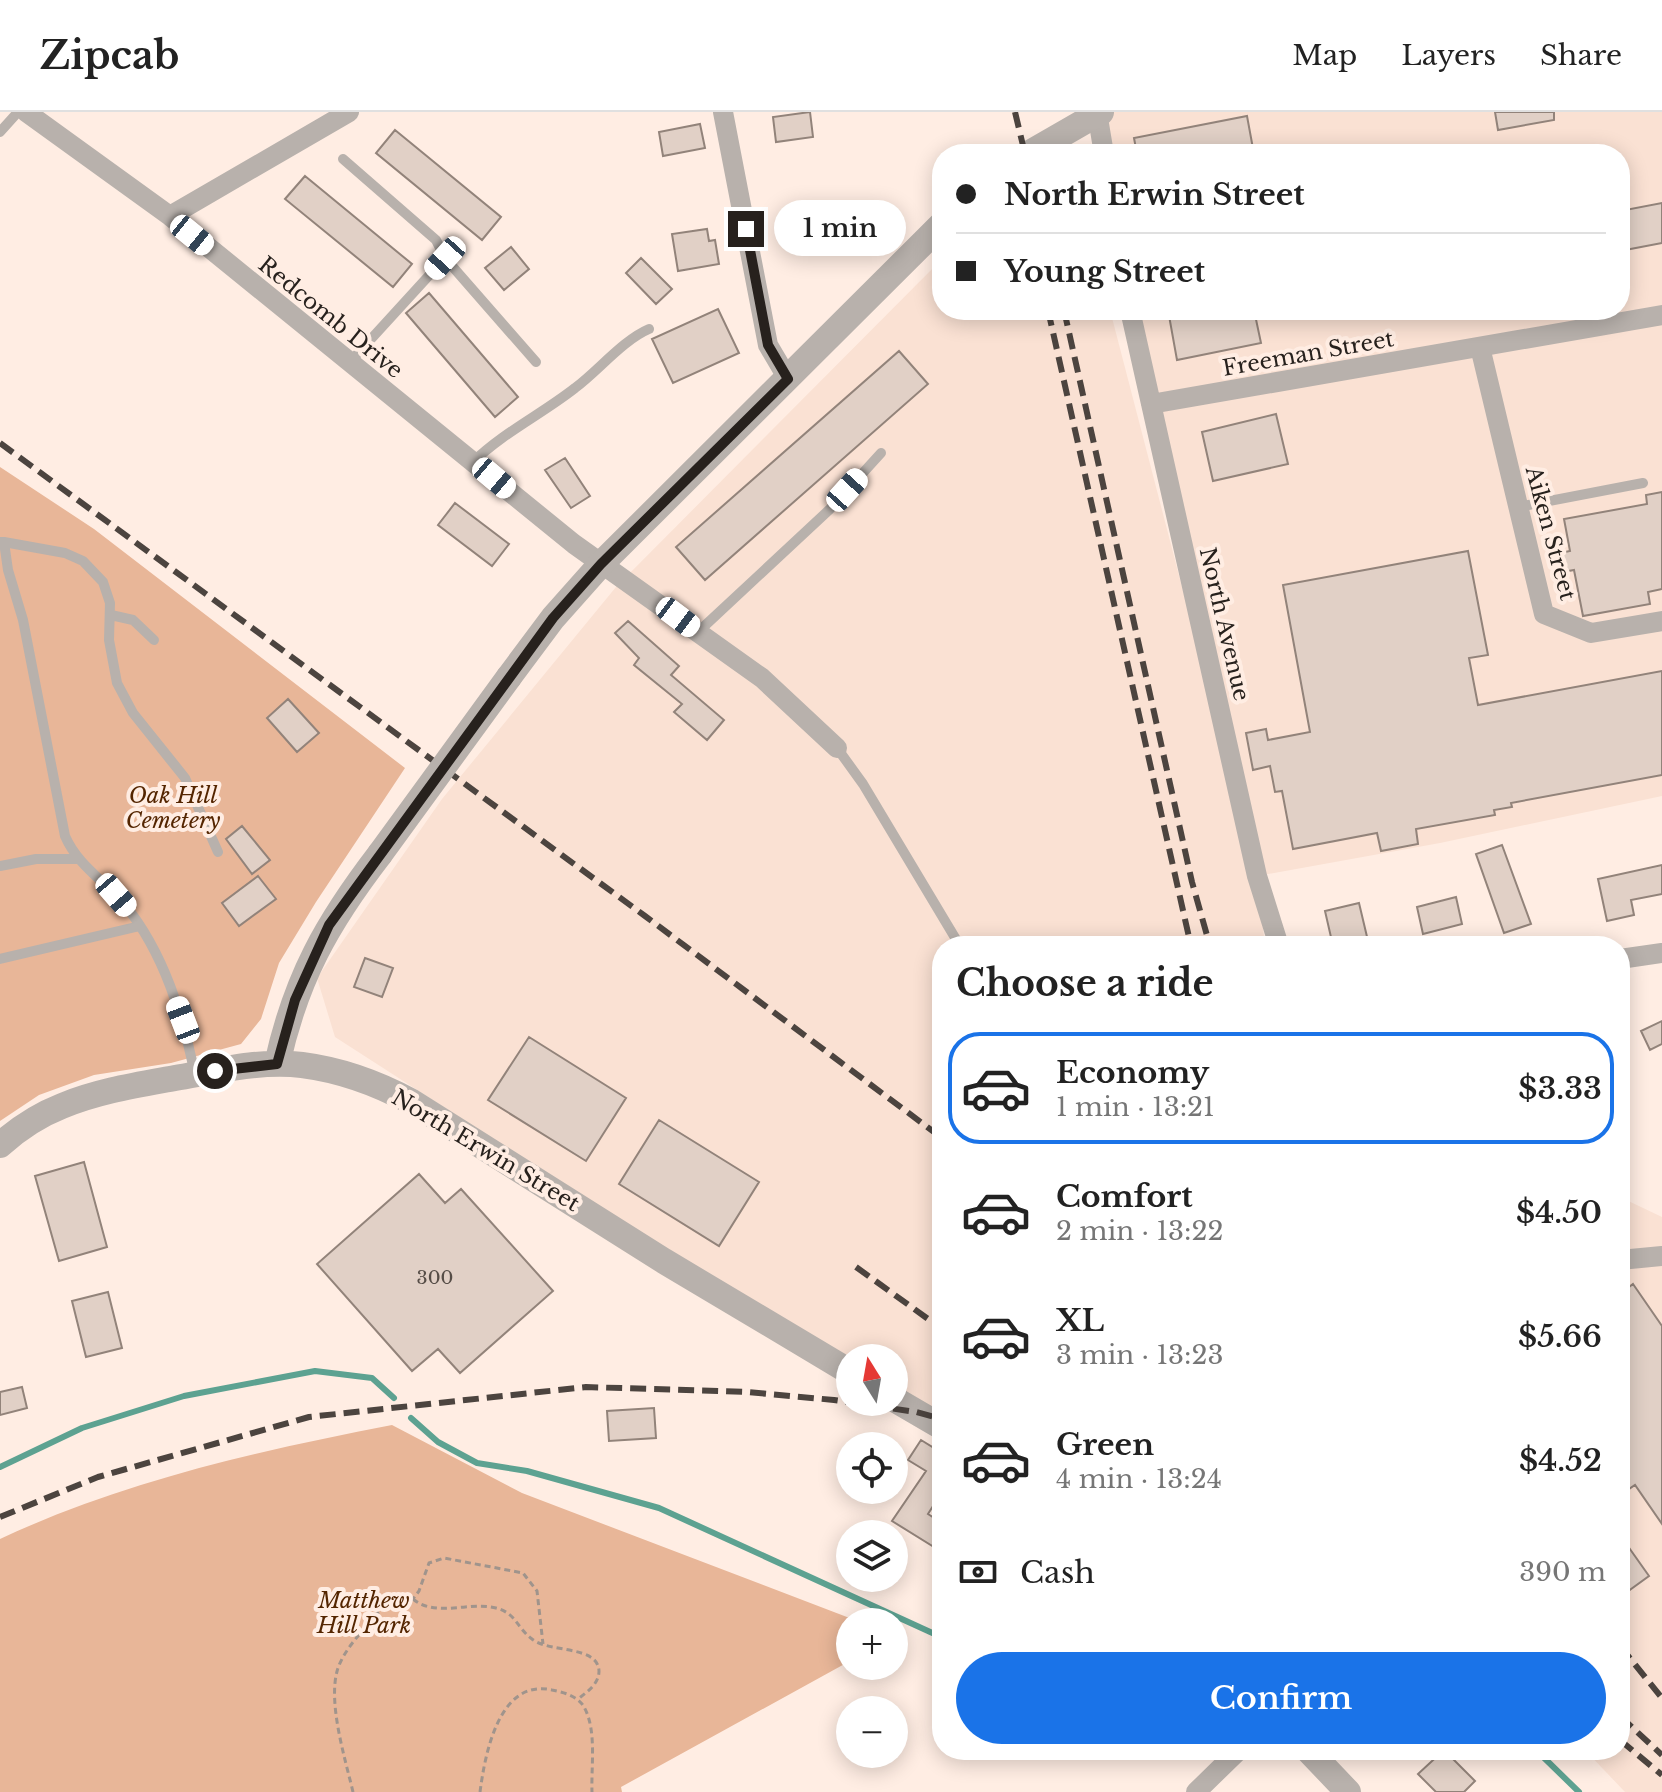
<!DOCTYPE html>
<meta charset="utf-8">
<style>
:root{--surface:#fff;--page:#f2f2f2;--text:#222;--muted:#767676;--line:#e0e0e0;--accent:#1a73e8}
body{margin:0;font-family:"Libre Baskerville",serif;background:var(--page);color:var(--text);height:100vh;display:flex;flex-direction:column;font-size:30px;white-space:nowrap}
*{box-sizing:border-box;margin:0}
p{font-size:26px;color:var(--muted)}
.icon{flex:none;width:44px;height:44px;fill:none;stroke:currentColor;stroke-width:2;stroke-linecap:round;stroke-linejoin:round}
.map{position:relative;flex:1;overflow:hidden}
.sheet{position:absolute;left:932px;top:824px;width:698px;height:824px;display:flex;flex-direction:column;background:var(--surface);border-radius:32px;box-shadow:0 4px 20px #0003}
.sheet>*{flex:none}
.banner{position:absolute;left:932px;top:32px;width:698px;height:176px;border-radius:32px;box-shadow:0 4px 20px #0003;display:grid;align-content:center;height:176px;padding:0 24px;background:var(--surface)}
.needle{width:52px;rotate:349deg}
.fabs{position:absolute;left:836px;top:1232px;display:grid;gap:16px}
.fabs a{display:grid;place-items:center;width:72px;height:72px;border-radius:50%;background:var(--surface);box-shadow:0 4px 20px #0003;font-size:40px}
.end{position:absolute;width:36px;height:36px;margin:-18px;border:10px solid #27211d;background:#fff;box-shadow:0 0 0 4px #fff}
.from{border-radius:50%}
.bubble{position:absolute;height:56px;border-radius:28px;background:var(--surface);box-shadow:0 4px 20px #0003;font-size:26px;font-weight:600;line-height:56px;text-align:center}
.car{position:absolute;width:24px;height:48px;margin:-24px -12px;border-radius:10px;box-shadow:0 0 6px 2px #0007;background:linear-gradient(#fff 24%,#345 0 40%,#fff 0 76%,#345 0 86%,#fff 0)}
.banner b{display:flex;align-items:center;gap:28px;height:76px;font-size:30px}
.banner b+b{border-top:2px solid var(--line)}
.banner i{width:20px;height:20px;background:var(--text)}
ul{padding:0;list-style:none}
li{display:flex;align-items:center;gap:24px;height:112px;margin:0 16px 12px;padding:0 8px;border:4px solid transparent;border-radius:32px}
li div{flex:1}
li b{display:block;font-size:30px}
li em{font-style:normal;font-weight:600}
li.active{border-color:var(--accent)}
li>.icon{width:72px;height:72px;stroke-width:1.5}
h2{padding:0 24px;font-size:36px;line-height:96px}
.pay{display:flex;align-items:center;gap:20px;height:88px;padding:0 24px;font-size:30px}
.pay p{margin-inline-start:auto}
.cta{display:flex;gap:16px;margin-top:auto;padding:16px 24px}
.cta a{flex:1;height:92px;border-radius:48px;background:var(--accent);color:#fff;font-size:32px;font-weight:600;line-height:92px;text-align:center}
header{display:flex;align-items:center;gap:48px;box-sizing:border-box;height:112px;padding:0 40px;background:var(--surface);border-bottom:2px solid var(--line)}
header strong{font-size:38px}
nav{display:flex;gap:44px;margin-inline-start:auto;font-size:28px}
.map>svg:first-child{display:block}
.built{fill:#fae1d3}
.green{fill:#e8b698}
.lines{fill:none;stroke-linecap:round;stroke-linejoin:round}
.stream{stroke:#5da291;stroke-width:6}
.building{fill:#e1d0c6;stroke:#92837a;stroke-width:2}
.path{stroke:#a0948c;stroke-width:3;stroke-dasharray:6 4;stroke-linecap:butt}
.service{stroke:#b8b1ac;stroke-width:10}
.minor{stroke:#b8b1ac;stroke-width:20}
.tertiary{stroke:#b8b1ac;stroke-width:26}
.rail{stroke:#4c443f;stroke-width:6;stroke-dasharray:16 8;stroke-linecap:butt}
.tertiary-bridge{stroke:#b8b1ac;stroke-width:26}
.route{stroke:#27211d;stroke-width:10}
.labels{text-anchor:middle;stroke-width:8;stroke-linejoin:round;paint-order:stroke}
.number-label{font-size:18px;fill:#564d47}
.street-label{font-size:22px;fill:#27211d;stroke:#ffede3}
.park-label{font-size:22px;font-style:italic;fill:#542500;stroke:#ffede3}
</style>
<header>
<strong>Zipcab</strong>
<nav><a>Map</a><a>Layers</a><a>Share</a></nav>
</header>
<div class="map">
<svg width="1662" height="1680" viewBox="0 0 1662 1680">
<rect width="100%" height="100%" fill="#ffede3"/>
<path class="built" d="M1090,0h572v684l-222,47 -183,33 8,70h-323v479l-48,-27v-40h-44v11l-515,-332 -18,-59 125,-179 174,-212 326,-328v51h168l138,531 -118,-531h490v-156h-521z
M1620,1085l42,20v575h-37l-40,-42h35z"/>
<path class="green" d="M0,355l94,62 311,239 -89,134 -37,61 -18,56 -20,25 -70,19 -77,12 -55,20 -39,26z
M392,1313l130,68 338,129h-10v39l-229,126 1,5h-622v-253c124,-58 258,-88 392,-114z"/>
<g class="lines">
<path class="stream" d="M411,1306l27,24 39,21 50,8 132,37 280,128 3,-1
M0,1355l82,-39 102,-32 131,-25 57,7 22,20
M1536,1638l43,42"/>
</g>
<path class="building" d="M810,0l3,25 -37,5 -3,-25z
M1495,0h59v8l-56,10z
M1247,4l7,38h-117l-3,-16z
M700,12l5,24 -42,8 -4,-24z
M395,18l106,87 -19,23 -106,-87z
M305,64l107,88 -19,23 -108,-88z
M1662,91v40l-42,8v-40z
M707,117l2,12 6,-1 4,24 -41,7 -6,-37z
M511,135l18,22 -25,21 -19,-22z
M641,146l31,31 -16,15 -30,-31z
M429,181l89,104 -23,20 -89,-104z
M718,197l21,44 -66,30 -21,-44z
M1168,198h86l7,33 -84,17z
M899,239l29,33 -223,196 -29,-33z
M1276,302l12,50 -75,17 -11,-49z
M565,346l25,38 -19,12 -26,-38z
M1662,380v97l-14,3 2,12 -67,12 -9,-46 -11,2 -3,-19 10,-2 -6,-32 83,-15 -1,-9z
M455,391l54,41 -17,22 -54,-41z
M1468,439l20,104 -19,3 9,47 184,-34v104l-151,28 1,4 -18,3 1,5 -79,14 2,15 -37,7 -4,-18 -84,16 -11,-58 -7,1 -5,-26 -17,4 -7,-37 20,-4 2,11 42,-8 -27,-147z
M628,509l51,45 -8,9 53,45 -17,20 -33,-28 8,-8 -48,-39 5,-7 -24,-25z
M288,587l31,34 -22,19 -30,-34z
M242,714l28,34 -18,14 -26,-35z
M1502,733l29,79 -27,9 -28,-79z
M1662,753v29l-31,6 3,15 -27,6 -9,-42z
M258,764l18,23 -37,27 -17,-23z
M1456,785l6,27 -39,10 -6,-27z
M1359,791l9,38 -35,5 -8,-35z
M365,846l28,10 -11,29 -28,-10z
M1662,909v23l-12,6 -9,-19z
M529,925l97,61 -40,63 -98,-61z
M659,1008l100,62 -40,64 -100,-62z
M84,1050l23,85 -48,14 -24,-85z
M419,1062l26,29 16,-14 92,102 -93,82 -22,-24 -26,22 -95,-107z
M1633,1172l29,42v198l-27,-39 -9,6 -6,-9v-188z
M108,1180l14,56 -36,9 -14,-56z
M22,1275l5,21 -27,7v-23z
M654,1296l2,30 -47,3 -2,-30z
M921,1328l18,11 3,-5v46l-14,22 14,9v29l-50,-31 34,-50 -18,-11z
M1620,1423l29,41 -29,21z
M1444,1638l31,31 -11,11h-28l-18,-18z"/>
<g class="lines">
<path class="path" d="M413,1487c23,19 56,2 83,9 20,5 21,20 36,31 17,14 66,6 67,32 0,13 -12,21 -21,28
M353,1680c-8,-34 -26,-91 -15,-124 5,-14 15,-26 24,-37 14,-20 26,-29 51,-32l6,-8 10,-28 15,-5 79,15 14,18 6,53
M480,1680c5,-38 19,-114 72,-102 11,2 26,6 32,17 13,23 7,59 8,85"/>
<path class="service" d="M0,20l18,-20
M343,47l93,81 9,18 -95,104
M445,146l91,104
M473,350c31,-30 69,-48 102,-74 23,-17 48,-48 74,-59
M1518,395l125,-24
M0,430h4l4,28 15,50 42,216c13,30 40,45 60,69 39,48 58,111 70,170
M4,430l61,11 18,8 20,21 7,21 -1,37 8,43 16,30 52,65 33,74
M111,503l22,5 21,20
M698,520l132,-123 51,-56
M837,636l26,36 97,162
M0,754l36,-7h41
M0,847l140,-33"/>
<path class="minor" d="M26,0l144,104 404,328 188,134 75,70
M723,0l45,233 20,34
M1097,0l7,42
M170,104l179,-104
M1130,198l127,566 22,70
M1480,235l64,267 47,19 71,-12
M1151,292l511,-89
M1620,847l42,-6
M1620,1148l42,-4
M1196,1680l43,-42"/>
<path class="tertiary" d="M1028,42l73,-42
M509,565l44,-59 48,-54 341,-340
M277,952c19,-86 50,-141 103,-210
M0,1033c18,-16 39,-30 62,-39 36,-15 75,-21 113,-28 41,-7 85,-18 127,-13 39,5 75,18 110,37l252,159 186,111
M894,1287l48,28
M1308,1638l40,42"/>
<path class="rail" d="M1015,0l10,42
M1048,198l143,636
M1064,198l128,572 18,64
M0,331l645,473 297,222
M856,1155l86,62
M0,1405l98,-40 211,-60 277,-30 161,5 87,8 82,12 26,7
M1620,1534l42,52
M1620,1604l42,39
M1620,1628l42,35"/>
<path class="tertiary-bridge" d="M380,742l129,-177"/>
</g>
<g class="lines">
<path class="route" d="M215,959l62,-7 18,-64 34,-75 224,-307 48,-54 187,-185 -20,-34 -22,-116"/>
</g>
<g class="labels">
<g class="number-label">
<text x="435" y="1172">300</text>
</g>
<g class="street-label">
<text transform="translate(331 205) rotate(39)" y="8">Redcomb Drive</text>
<text transform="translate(1308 241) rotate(-10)" y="8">Freeman Street</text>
<text transform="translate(1551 421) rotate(75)" y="8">Aiken Street</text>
<text transform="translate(1225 512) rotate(77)" y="8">North Avenue</text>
<text transform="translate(486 1038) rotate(31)" y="8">North Erwin Street</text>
</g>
<g class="park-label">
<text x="173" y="691">Oak Hill<tspan x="173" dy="25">Cemetery</tspan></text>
<text x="364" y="1496">Matthew<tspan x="364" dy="25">Hill Park</tspan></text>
</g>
</g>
</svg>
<div class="fabs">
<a><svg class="needle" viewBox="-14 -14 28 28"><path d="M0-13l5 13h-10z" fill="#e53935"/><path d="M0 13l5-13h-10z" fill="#767676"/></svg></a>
<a><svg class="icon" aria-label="locate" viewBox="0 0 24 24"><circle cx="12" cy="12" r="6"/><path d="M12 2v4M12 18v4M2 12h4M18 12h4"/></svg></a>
<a><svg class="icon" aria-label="layers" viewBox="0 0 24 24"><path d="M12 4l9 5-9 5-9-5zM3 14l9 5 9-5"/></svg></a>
<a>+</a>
<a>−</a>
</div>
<i class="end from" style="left:215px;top:959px"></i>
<i class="end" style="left:746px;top:117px"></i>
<div class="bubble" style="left:774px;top:88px;width:132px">1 min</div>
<i class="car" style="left:192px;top:123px;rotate:129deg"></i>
<i class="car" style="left:445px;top:146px;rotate:222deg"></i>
<i class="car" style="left:494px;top:366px;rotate:130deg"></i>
<i class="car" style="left:847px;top:378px;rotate:42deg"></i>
<i class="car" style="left:678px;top:505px;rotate:127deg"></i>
<i class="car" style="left:116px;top:783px;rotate:139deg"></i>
<i class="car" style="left:183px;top:908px;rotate:339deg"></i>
<div class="banner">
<b><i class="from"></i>North Erwin Street</b>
<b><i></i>Young Street</b>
</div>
<section class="sheet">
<h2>Choose a ride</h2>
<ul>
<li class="active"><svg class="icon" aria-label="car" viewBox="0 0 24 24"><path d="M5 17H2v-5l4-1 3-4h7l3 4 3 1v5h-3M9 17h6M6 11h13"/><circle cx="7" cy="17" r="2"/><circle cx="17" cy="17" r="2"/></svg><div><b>Economy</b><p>1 min · 13:21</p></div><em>$3.33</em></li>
<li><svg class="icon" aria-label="car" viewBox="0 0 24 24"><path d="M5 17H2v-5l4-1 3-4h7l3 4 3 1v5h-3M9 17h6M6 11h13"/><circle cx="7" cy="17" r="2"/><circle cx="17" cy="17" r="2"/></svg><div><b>Comfort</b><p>2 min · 13:22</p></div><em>$4.50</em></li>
<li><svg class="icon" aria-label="car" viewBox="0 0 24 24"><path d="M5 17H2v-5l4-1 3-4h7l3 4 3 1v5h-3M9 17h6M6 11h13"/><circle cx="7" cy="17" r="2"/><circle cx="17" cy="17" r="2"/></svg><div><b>XL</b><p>3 min · 13:23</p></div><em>$5.66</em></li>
<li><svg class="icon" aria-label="car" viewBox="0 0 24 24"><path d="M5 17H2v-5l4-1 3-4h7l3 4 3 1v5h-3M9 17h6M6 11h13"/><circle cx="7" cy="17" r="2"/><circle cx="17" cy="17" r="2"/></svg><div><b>Green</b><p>4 min · 13:24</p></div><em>$4.52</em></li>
</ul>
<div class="pay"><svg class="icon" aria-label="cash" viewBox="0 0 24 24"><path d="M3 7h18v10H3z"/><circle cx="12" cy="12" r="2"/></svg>Cash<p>390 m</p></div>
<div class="cta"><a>Confirm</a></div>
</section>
</div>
